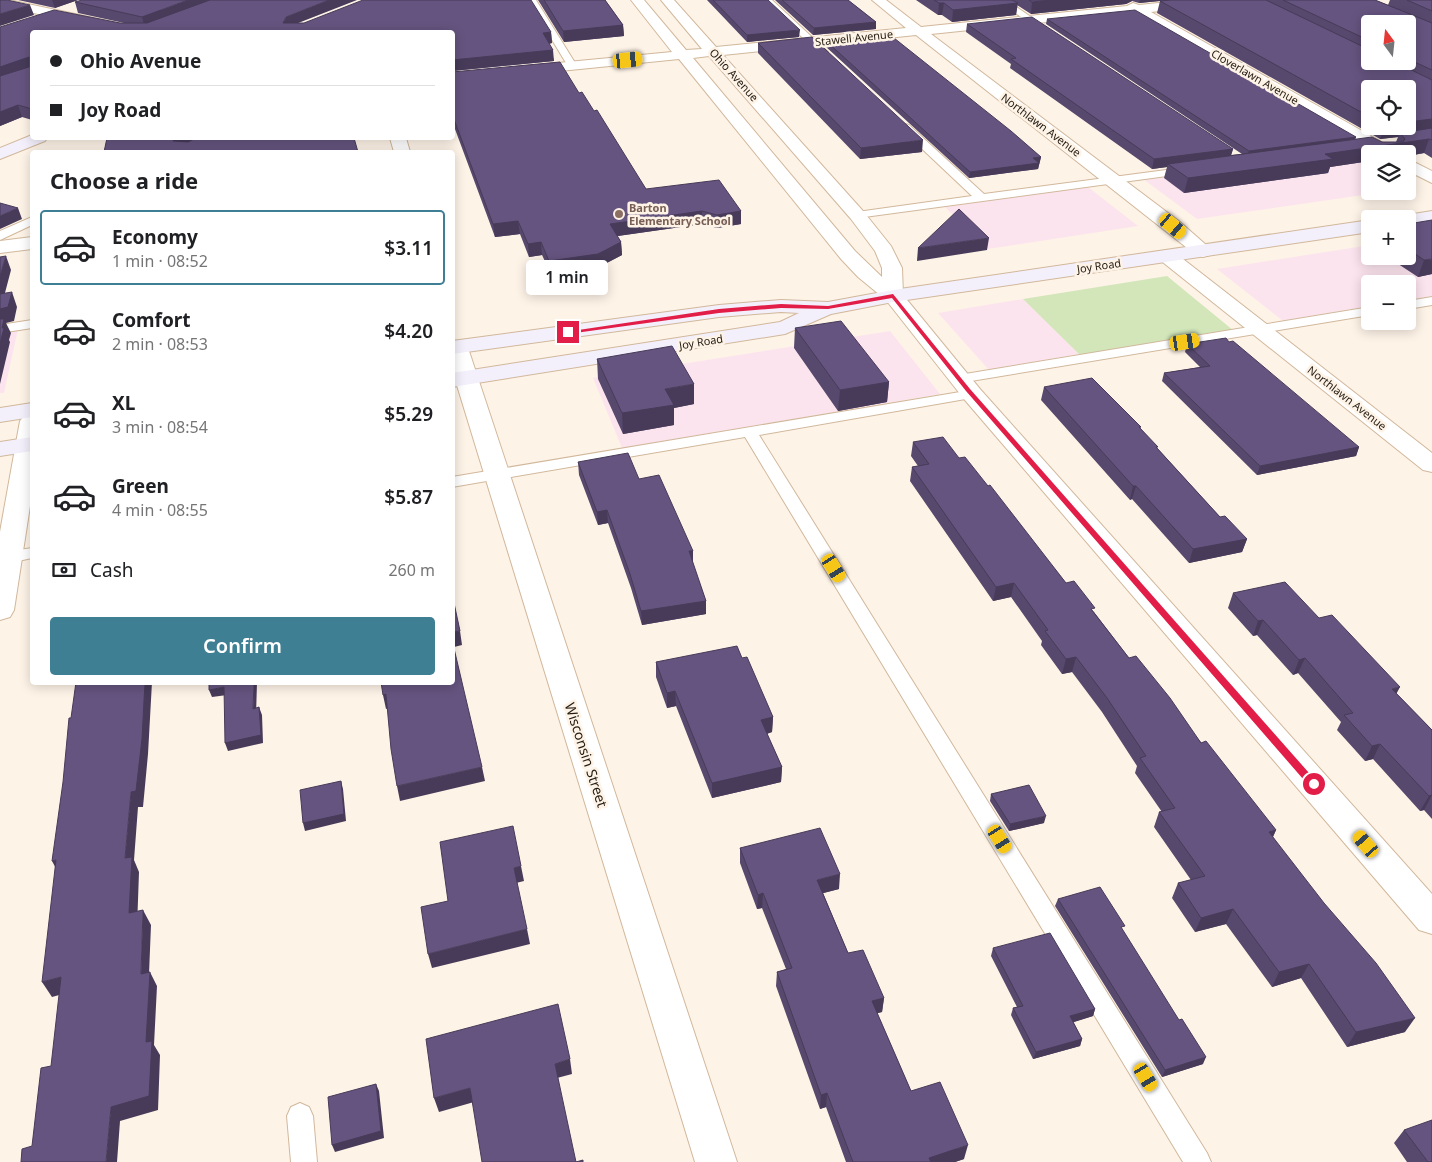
<!DOCTYPE html>
<meta charset="utf-8">
<style>
:root{--surface:#fff;--page:#f6f6f6;--text:#202124;--muted:#757577;--line:#e0e0e0;--accent:#3f7f93}
body{margin:0;font-family:"Noto Sans",sans-serif;background:var(--page);color:var(--text);height:100vh;display:flex;flex-direction:column;font-size:19px;white-space:nowrap}
*{box-sizing:border-box;margin:0}
p{font-size:16px;color:var(--muted)}
.icon{flex:none;width:28px;height:28px;fill:none;stroke:currentColor;stroke-width:2;stroke-linecap:round;stroke-linejoin:round}
.map{position:relative;flex:1;overflow:hidden}
.details{position:absolute;left:30px;top:150px;width:425px;height:535px;display:flex;flex-direction:column;background:var(--surface);border-radius:5px;box-shadow:0 2px 12px #0003}
.details>*{flex:none}
.top-card{position:absolute;left:30px;top:30px;width:425px;height:110px;border-radius:5px;box-shadow:0 2px 12px #0003;display:grid;align-content:center;height:110px;padding:0 20px;background:var(--surface)}
.needle{width:32px;rotate:345deg}
.fabs{position:absolute;left:1361px;top:15px;display:grid;gap:10px}
.fabs a{display:grid;place-items:center;width:55px;height:55px;border-radius:5px;background:var(--surface);box-shadow:0 2px 12px #0003;font-size:25px}
.end{position:absolute;width:22px;height:22px;margin:-11px;border:6px solid #e11d48;background:#fff;box-shadow:0 0 0 2px #fff}
.from{border-radius:50%}
.bubble{position:absolute;height:35px;border-radius:5px;background:var(--surface);box-shadow:0 2px 12px #0003;font-size:16px;font-weight:600;line-height:35px;text-align:center}
.car{position:absolute;width:15px;height:30px;margin:-15px -8px;border-radius:6px;box-shadow:0 0 4px 1px #0007;background:linear-gradient(#f5c518 24%,#345 0 40%,#f5c518 0 76%,#345 0 86%,#f5c518 0)}
.top-card b{display:flex;align-items:center;gap:18px;height:48px;font-size:19px}
.top-card b+b{border-top:1px solid var(--line)}
.top-card i{width:12px;height:12px;background:var(--text)}
ul{padding:0;list-style:none}
li{display:flex;align-items:center;gap:15px;height:75px;margin:0 10px 8px;padding:0 10px;border:2px solid transparent;border-radius:5px}
li div{flex:1}
li b{display:block;font-size:19px}
li em{font-style:normal;font-weight:600}
li.active{border-color:var(--accent)}
li>.icon{width:45px;height:45px;stroke-width:1.5}
h2{padding:0 20px;font-size:22px;line-height:60px}
.pay{display:flex;align-items:center;gap:12px;height:55px;padding:0 20px;font-size:19px}
.pay p{margin-inline-start:auto}
.button{display:flex;gap:10px;margin-top:auto;padding:10px 20px}
.button a{flex:1;height:58px;border-radius:5px;background:var(--accent);color:#fff;font-size:20px;font-weight:600;line-height:58px;text-align:center}
.map>svg:first-child{display:block}
.commercial{fill:#fce4ee}
.green{fill:#d2e6ba}
.lines{fill:none;stroke-linecap:round;stroke-linejoin:round}
.lane-casing{stroke:#d1b89c;stroke-width:2}
.street-casing{stroke:#d1b89c;stroke-width:2}
.secondary-casing{stroke:#d1b89c;stroke-width:2}
.lane{fill:#fff;fill-rule:evenodd}
.street{fill:#fff;fill-rule:evenodd}
.secondary{fill:#f3f0fb;fill-rule:evenodd}
.wall{fill:#57486d;fill-rule:evenodd}
.shaded-wall{fill:#473b59}
.building{fill:#65547f;stroke:#473b59}
.route{fill:#e11d48}
.education-dot{fill:#8d6e63;stroke:#fef3e7;stroke-width:2}
.labels{text-anchor:middle;stroke-width:5;stroke-linejoin:round;paint-order:stroke}
.far-street-label{font-size:11px;fill:#251c11;stroke:#fef3e7}
.far-education-label{font-size:11px;font-weight:bold;fill:#785e54;stroke:#fef3e7;text-anchor:start}
.street-label{font-size:14px;fill:#251c11;stroke:#fef3e7}
</style>
<div class="map">
<svg width="1432" height="1162" viewBox="0 0 1432 1162">
<rect width="100%" height="100%" fill="#fef3e7"/>
<path class="commercial" d="M1355,150l15,9v32h21l-194,28 -54,-40z
M1088,187l50,39 -150,23 -43,-42z
M1432,241v55l-24,4v-16h-38v22l-87,15 -66,-52 153,-24v11h38z
M1023,299l56,55 -90,16 -51,-57z
M18,329l-14,64h-4v-61z
M890,331l50,63 -318,54 -29,-70z"/>
<path class="green" d="M1167,276l67,55 -152,26 -59,-58z"/>
<g class="lines">
<g class="lane-casing">
<path id="lane" d="M528,0h8l41,66 -2,2h-6z
M763,0h9l56,52v4h-6z
M996,0h10l44,30 -7,2z
M905,124l4,1 75,69 205,-27 5,3 -5,3 -332,45 -4,-1 -2,-2 2,-2 4,-1 115,-16 -71,-67 -1,-2z
M32,217v8l-32,15v-9z
M1432,297v8l-24,4v-8z
M1370,307v8l-411,68 -5,-1 -2,-3 2,-3 5,-1z
M32,320v8l-32,5v-8z
M972,390l5,1 2,3 -2,3 -218,38 448,718 4,9h-28l-438,-725 -293,50v-10z
M32,548v10l-32,7v-12z
M300,1103l9,4 4,9 4,46h-26l-4,-46 4,-9z"/>
</g>
<g class="street-casing">
<path id="street" d="M0,0h9l132,28 7,4h-24l-124,-26z
M631,0h13l42,50 16,-1 -41,-49h13l42,47 190,-19 -34,-28h14l35,27 206,-21 6,-3 6,2 49,-5h45l-6,4 -76,8 245,138 2,4h-21l-243,-141 -203,21 249,188 33,29 -3,4 -7,2 -7,-2 -280,-220 -193,20 140,156 28,35 11,22 1,27 77,94 452,505v40l-13,-4 -455,-531 -78,-99 -28,-23 -17,-18 -162,-200 -227,23v-9l220,-21zM709,56l142,163 24,32 7,17v9l-27,-26 -162,-193z
M390,138h16l4,14h-16z
M1408,159l24,12v12l-24,-12z
M32,237v12l-32,4v-12z
M1167,250l7,2 258,201v19l-9,-2 -263,-210 -3,-4 3,-4z
M457,342l8,1 3,5 269,814h-42l-243,-793v-26z
M32,414v79l-18,117 -4,7 -10,3v-88l20,-111 4,-5z"/>
</g>
<g class="secondary-casing">
<path id="secondary" d="M32,135v3h15l-2,3 -45,18v-11z
M1432,211v12l-24,3v-7h-8l1,-3z
M1370,220v12l-477,70 -62,12 -46,20 -333,53v-14l328,-51 19,-9 -18,-1 -62,5 -267,37v-13l267,-36 62,-5 47,2 65,-12z
M32,403v14l-32,5v-14z
M32,437v14l-32,5v-14z"/>
</g>
<use href="#lane" class="lane"/>
<use href="#street" class="street"/>
<use href="#secondary" class="secondary"/>
</g>
<path class="wall" d="M18,0h60l-23,8z
M538,0h67l18,25 1,11 -60,6z
M707,0h61l31,37 -52,5z
M775,0h73l28,22v7l-63,6z
M916,0h254l-31,3 -7,-2 -6,3 -95,10 -14,-9 -1,10 -64,7 -10,-7h-4z
M1172,0h203l13,5 2,-5h42v158l-8,-5 -16,3v-2h-38v7l-40,6 -2,6 -144,20 -20,-15 3,-11 -15,2 -142,-101 1,-4 -45,-32 1,-8 266,125 -2,6 11,-1 -196,-130 1,-5 309,118 -1,2 27,3h14l2,-5 -18,2 -223,-126 3,-12zM1370,24h38v37h-38zM1370,89l38,37h-38z
M75,2l224,21 252,9 1,11 -3,1 5,17 -102,10v-39h-420v88l-10,-3 -22,9v-99l124,-4 -46,-10z
M826,41l215,116 -3,12 -69,9 -144,-132z
M758,43l164,109 -62,7 -102,-106z
M452,72l127,21 67,96 95,22v13l-24,4 -15,-4 -85,12 4,6 1,13 -23,12 -48,7 -9,-19 -13,2 -9,-23 -25,3 -43,-116z
M1408,224l24,50 -14,3 -32,-21h22z
M795,328l94,54 -2,20 -49,9 -44,-63z
M1187,344l172,103 -3,9 -99,19 -95,-94 2,-8 36,-6 -15,-15z
M597,359l97,45 -20,4v17l-51,9 -25,-55z
M1044,387l97,40 -1,1 18,21 62,68 27,22 -5,13 -53,11 -57,-64 -2,1 -89,-100z
M913,442l46,16 29,28 78,97 28,29 35,46 147,172 -3,7 132,195 -58,15 -46,-69 -29,9 -46,-63 -31,8 -23,-34 6,-15 13,-3 -37,-53 5,-15h3l-27,-39 2,-7 -35,-54 -30,-40 -10,2 -21,-29 1,-4 -31,-44 -18,4 -83,-120 2,-14 6,-1 -7,-10z
M578,462l61,17 54,72v13l13,37v13l-64,11 -11,-37 -23,-65 -10,2 -19,-50z
M1233,593l86,25 78,76 35,36v89l-8,-9 -4,1 -47,-52 -8,2 -28,-31 4,-8 -43,-49 -5,2 -36,-40 -4,1 -25,-28z
M742,658l31,59 -1,15 -5,2 15,33 -1,15 -69,16 -36,-92 -9,2 -11,-31v-15z
M991,794l53,29 -35,8 -19,-30z
M740,848l99,41 -16,4 25,60 36,45 -2,14 -5,1 34,78 53,68 -9,3h-109l-20,-55 -6,2 -44,-123 1,-14 9,-3 -24,-61 -5,1 -17,-46z
M1058,899l65,32 80,133 -41,13 -107,-171z
M993,948l102,61 -2,7 -20,6 9,17 -2,7 -47,13 -22,-44 2,-7 4,-1 -26,-51z
M1404,1130l28,32h-25l-13,-19z"/>
<path class="shaded-wall" d="M52,0h26l-23,8z
M188,0h30l-73,28 -3,-11z
M329,0h28l-69,27 -5,-4 3,-6z
M1052,0h80v1l-6,3 -95,10 1,-12z
M1140,0h30l-31,3z
M939,3h5l-2,12h-4z
M1018,3l-2,12 -64,7 1,-12z
M30,5l4,10 -34,11v-12z
M876,22v7l-63,6 1,-7z
M623,25l1,11 -60,6 -1,-11z
M800,30l-1,7 -52,5v-7z
M551,32l1,11 -8,1 -1,-11z
M553,50l1,11 -102,10v-11z
M29,57l3,10 -32,13v-13z
M18,105l4,12 -22,9v-14z
M1432,119v13l-32,1 -2,4 -18,2 5,-13h23v-4z
M1356,137l-2,6 -107,14 2,-6z
M174,138h30l-27,12 -4,-9z
M1429,139l-5,14 -16,3v-2h-38v7l-40,6 -2,6 -144,20 4,-15 137,-24z
M923,140l-1,12 -62,7 1,-11z
M1233,149l-3,10 -62,5 -1,3 -15,2 2,-10z
M1041,157l-3,12 -69,9 1,-6 63,-14z
M18,208l4,11 -22,10v-13z
M702,211v13l-91,13 -1,-13z
M741,211v13l-24,4v-13z
M518,221l2,13 -25,3 -2,-13z
M989,238l-2,12 -70,11 1,-13z
M541,242l1,13 -13,2 -1,-13z
M621,242l1,13 -23,12 -48,7 -2,-13z
M6,256l5,14 -10,38 11,-16 5,15 -3,14 -8,2 5,10 -2,7 1,2 -10,42v-40l2,-16 -2,-3v-49z
M1432,259v15l-14,3 6,-17z
M889,382l-2,20 -49,9 2,-21z
M694,384v20l-20,4v17l-51,9 -1,-21 43,-24z
M1359,447l-3,9 -99,19 3,-9z
M1133,486h3l-4,13 -2,1z
M607,510l1,13 -10,2 -1,-13z
M1247,539l-5,13 -53,11 4,-14z
M689,551h4v13z
M1014,583l-3,14 -18,4 3,-14z
M706,601v13l-64,11 -1,-14z
M1263,620l-6,15 -4,1 5,-15z
M460,631l2,14 -8,2 -2,-6v-9z
M1076,657l-4,15 -10,2 4,-15z
M1305,658l-7,15 -5,2 6,-15z
M145,682h7l-4,72 -5,53h-5l-4,53 5,12 -2,56 -8,-15 -4,-55 6,-66z
M254,682h3l-1,34 -3,-7z
M224,687l3,8 -15,2 -3,-7z
M1400,687l-8,15v-13z
M675,691l1,15 -9,2v-15z
M386,694l3,14 -3,1 -3,-14z
M259,707l3,8 1,28 -35,8 -3,-8z
M773,717l-1,15 -11,3v-15z
M1380,744l-7,15 -8,2 7,-15z
M482,767l3,14 -85,20 -3,-15z
M782,767l-1,15 -69,16v-15z
M341,781l2,8 3,32 -41,10 -2,-8z
M1432,795l-8,15 -4,1 9,-15z
M1046,816l-2,7 -35,8 1,-7z
M1276,830l-7,15v-13z
M56,860l4,16 -8,-15z
M521,866l3,15 -8,2 -2,-15z
M840,874l-1,15 -23,6 1,-15z
M763,893l-1,15 -5,1 1,-14z
M1233,909l-7,15 -31,8 6,-14z
M143,910l8,15 -2,49 1,-2 7,14 -3,59 6,10 -2,55 -38,11 -3,41h-11l5,-55 35,-65 -5,-68z
M527,929l3,15 -98,24 -4,-14z
M1309,964l-8,14 -29,9 7,-15z
M61,977l9,15 -18,5 -10,-15z
M884,998l-2,14 -12,3 2,-14z
M1095,1009l-2,7 -25,8 2,-8z
M1415,1018l-10,14 -58,15 9,-15z
M1082,1039l-2,7 -47,13 3,-7z
M1206,1057l-3,7 -41,13 3,-7z
M570,1059l2,15 -15,4 -2,-14z
M376,1084l3,7 5,47 -49,14 -3,-7z
M470,1088l4,14 -35,10 -5,-14z
M827,1093l-1,14 -6,2 1,-14z
M968,1145l-4,14 -9,3h-27l1,-4z"/>
<path class="building" d="M0,0h7l23,5 -30,9z
M82,0h106l-46,17 -67,-15z
M210,0h119l-43,17 -3,6h21l59,-23h168l20,32 -8,1 10,17 -101,10v-28h-420v77l-14,-4 -18,7v-36l29,-9v-10l-29,10v-40l54,-17 66,13h27z
M544,0h61l18,25 -60,6z
M713,0h55l32,30 -53,5z
M782,0h66l28,22 -62,6z
M934,0h78l6,3 -65,7 -9,-7h-5z
M1029,0h23l-20,2z
M1172,0h94l104,50v11h23l39,19v39l-24,3v-33h-38v28l-210,-116z
M1283,0h92l57,23v47l-24,-11v-35h-38v17z
M1407,0h25v11z
M1135,10l221,127 -107,14 -202,-132z
M1032,17l201,132 -79,10 -143,-100 5,-1 -49,-34z
M889,34l122,97 30,26 -8,1 6,5 -69,9 -144,-131z
M812,37l111,103 -62,8 -103,-105z
M560,62l19,31 3,-1 12,19 3,-1 49,79 73,-9 22,31 -24,4 -15,-4 -92,13 11,18 -23,12 -49,7 -8,-19 -13,2 -10,-23 -25,3 -41,-110v-42z
M1432,128v12l-3,-1 -104,15 8,5 -145,19 -20,-14 204,-27 10,5h21l2,-3 -5,-6z
M107,138h68h-1l-1,3 15,1 8,-4h158l4,14h-254z
M0,203l18,5 -18,8z
M959,209l30,29 -71,10z
M1432,220v39l-8,1 -16,-11v-25z
M6,256l-6,20v-19z
M12,292l-4,15 -8,2v-15z
M0,319h4l-2,9h2l-4,16z
M841,321l48,61 -49,8 -45,-62z
M1226,338l3,4 4,-1 126,106 -99,19 -96,-93 46,-7 -23,-22z
M672,346l22,38 -29,5 9,16 -52,8 -25,-54z
M1092,378l49,49h-2l19,20h-2l64,70 5,-1 22,23 -54,10 -57,-63h-3l-89,-99z
M943,437l16,21 6,-1 23,29 2,-1 76,98 8,-2 21,27 -4,1 38,49 7,-2 34,42 31,45 5,-2 70,89 -7,2 55,71 52,60 39,55 -59,14 -47,-68 -30,8 -46,-63 -32,9 -23,-35 27,-7 -46,-64 16,-4 -35,-50 6,-2 -39,-58 -31,-41 -10,2 -21,-28 3,-1 -34,-47 -18,4 -84,-120 17,-3 -16,-22z
M628,453l11,26 20,-4 34,76h-4l17,50 -65,10 -11,-37 -23,-64 -10,2 -19,-50z
M1285,582l34,36 13,-3 68,72 -8,2 40,41v65l-3,1 -49,-52 -8,2 -28,-31 9,-2 -48,-55 -6,2 -36,-40 -5,1 -25,-28z
M452,603h2l6,28 -8,1z
M452,640l30,127 -85,19 -6,-37 -5,-55 -3,1 -2,-13h71z
M737,646l5,12 5,-1 26,60 -12,3 21,47 -70,16 -37,-92 -8,2 -11,-31z
M76,682h69l-3,57 -6,52 -5,1 -6,66 7,-1 -3,56 14,-3 -2,64 9,-2 -4,70 6,-1 -3,55 -38,11 -5,55h-85l1,-13 10,-3 9,-78 10,-2 10,-89 -19,5 14,-122 -4,1 11,-79 6,-64h2z
M209,682h45l-1,27 6,-2 2,28 -36,8 -1,-56 -15,3z
M341,781l3,33 -41,9 -3,-33z
M1029,785l17,31 -36,8 -19,-30z
M513,826l8,40 -7,2 13,61 -99,25 -7,-47 27,-6 -8,-59z
M820,828l20,46 -23,6 31,73 15,-3 21,48 -12,3 39,90 29,-9 28,63 -39,13 2,4h-78l-26,-69 -6,2 -44,-123 15,-4 -29,-75 -5,2 -18,-47z
M1100,887l25,39 -4,1 58,93 3,-1 24,38 -41,13 -107,-171z
M1050,933l45,76 -25,7 12,23 -46,13 -23,-44 10,-2 -30,-58z
M558,1004l12,55 -15,5 21,98 7,-2v2h-101l-12,-74 -36,10 -8,-59z
M376,1084l5,47 -49,14 -4,-48z
M1432,1120v42h-4l-24,-32z"/>
<path class="route" d="M893,294l77,95 347,393v5h-7l-344,-396 -74,-93 -64,11 -47,-1 -62,5 -151,21 -3,-2 154,-23 62,-5 47,2z"/>
<circle class="education-dot" cx="619" cy="214" r="5"/>
<g class="labels">
<g class="far-street-label">
<text transform="translate(854 38) rotate(-6)" y="4">Stawell Avenue</text>
<text transform="translate(734 75) rotate(48)" y="4">Ohio Avenue</text>
<text transform="translate(1255 77) rotate(30)" y="4">Cloverlawn Avenue</text>
<text transform="translate(1041 125) rotate(37)" y="4">Northlawn Avenue</text>
<text transform="translate(1099 266) rotate(-8)" y="4">Joy Road</text>
<text transform="translate(701 342) rotate(-9)" y="4">Joy Road</text>
<text transform="translate(1347 398) rotate(38)" y="4">Northlawn Avenue</text>
</g>
<g class="far-education-label">
<text x="629" y="212">Barton<tspan x="629" dy="13">Elementary School</tspan></text>
</g>
<g class="street-label">
<text transform="translate(586 755) rotate(72)" y="5">Wisconsin Street</text>
</g>
</g>
</svg>
<div class="fabs">
<a><svg class="needle" viewBox="-14 -14 28 28"><path d="M0-13l5 13h-10z" fill="#e53935"/><path d="M0 13l5-13h-10z" fill="#757577"/></svg></a>
<a><svg class="icon" aria-label="locate" viewBox="0 0 24 24"><circle cx="12" cy="12" r="6"/><path d="M12 2v4M12 18v4M2 12h4M18 12h4"/></svg></a>
<a><svg class="icon" aria-label="layers" viewBox="0 0 24 24"><path d="M12 4l9 5-9 5-9-5zM3 14l9 5 9-5"/></svg></a>
<a>+</a>
<a>−</a>
</div>
<i class="end from" style="left:1314px;top:784px"></i>
<i class="end" style="left:568px;top:332px"></i>
<div class="bubble" style="left:526px;top:260px;width:82px">1 min</div>
<i class="car" style="left:628px;top:60px;rotate:84deg"></i>
<i class="car" style="left:1173px;top:226px;rotate:130deg"></i>
<i class="car" style="left:1185px;top:342px;rotate:81deg"></i>
<i class="car" style="left:834px;top:568px;rotate:148deg"></i>
<i class="car" style="left:1000px;top:839px;rotate:148deg"></i>
<i class="car" style="left:1366px;top:844px;rotate:319deg"></i>
<i class="car" style="left:1146px;top:1077px;rotate:149deg"></i>
<div class="top-card">
<b><i class="from"></i>Ohio Avenue</b>
<b><i></i>Joy Road</b>
</div>
<section class="details">
<h2>Choose a ride</h2>
<ul>
<li class="active"><svg class="icon" aria-label="car" viewBox="0 0 24 24"><path d="M5 17H2v-5l4-1 3-4h7l3 4 3 1v5h-3M9 17h6M6 11h13"/><circle cx="7" cy="17" r="2"/><circle cx="17" cy="17" r="2"/></svg><div><b>Economy</b><p>1 min · 08:52</p></div><em>$3.11</em></li>
<li><svg class="icon" aria-label="car" viewBox="0 0 24 24"><path d="M5 17H2v-5l4-1 3-4h7l3 4 3 1v5h-3M9 17h6M6 11h13"/><circle cx="7" cy="17" r="2"/><circle cx="17" cy="17" r="2"/></svg><div><b>Comfort</b><p>2 min · 08:53</p></div><em>$4.20</em></li>
<li><svg class="icon" aria-label="car" viewBox="0 0 24 24"><path d="M5 17H2v-5l4-1 3-4h7l3 4 3 1v5h-3M9 17h6M6 11h13"/><circle cx="7" cy="17" r="2"/><circle cx="17" cy="17" r="2"/></svg><div><b>XL</b><p>3 min · 08:54</p></div><em>$5.29</em></li>
<li><svg class="icon" aria-label="car" viewBox="0 0 24 24"><path d="M5 17H2v-5l4-1 3-4h7l3 4 3 1v5h-3M9 17h6M6 11h13"/><circle cx="7" cy="17" r="2"/><circle cx="17" cy="17" r="2"/></svg><div><b>Green</b><p>4 min · 08:55</p></div><em>$5.87</em></li>
</ul>
<div class="pay"><svg class="icon" aria-label="cash" viewBox="0 0 24 24"><path d="M3 7h18v10H3z"/><circle cx="12" cy="12" r="2"/></svg>Cash<p>260 m</p></div>
<div class="button"><a>Confirm</a></div>
</section>
</div>
